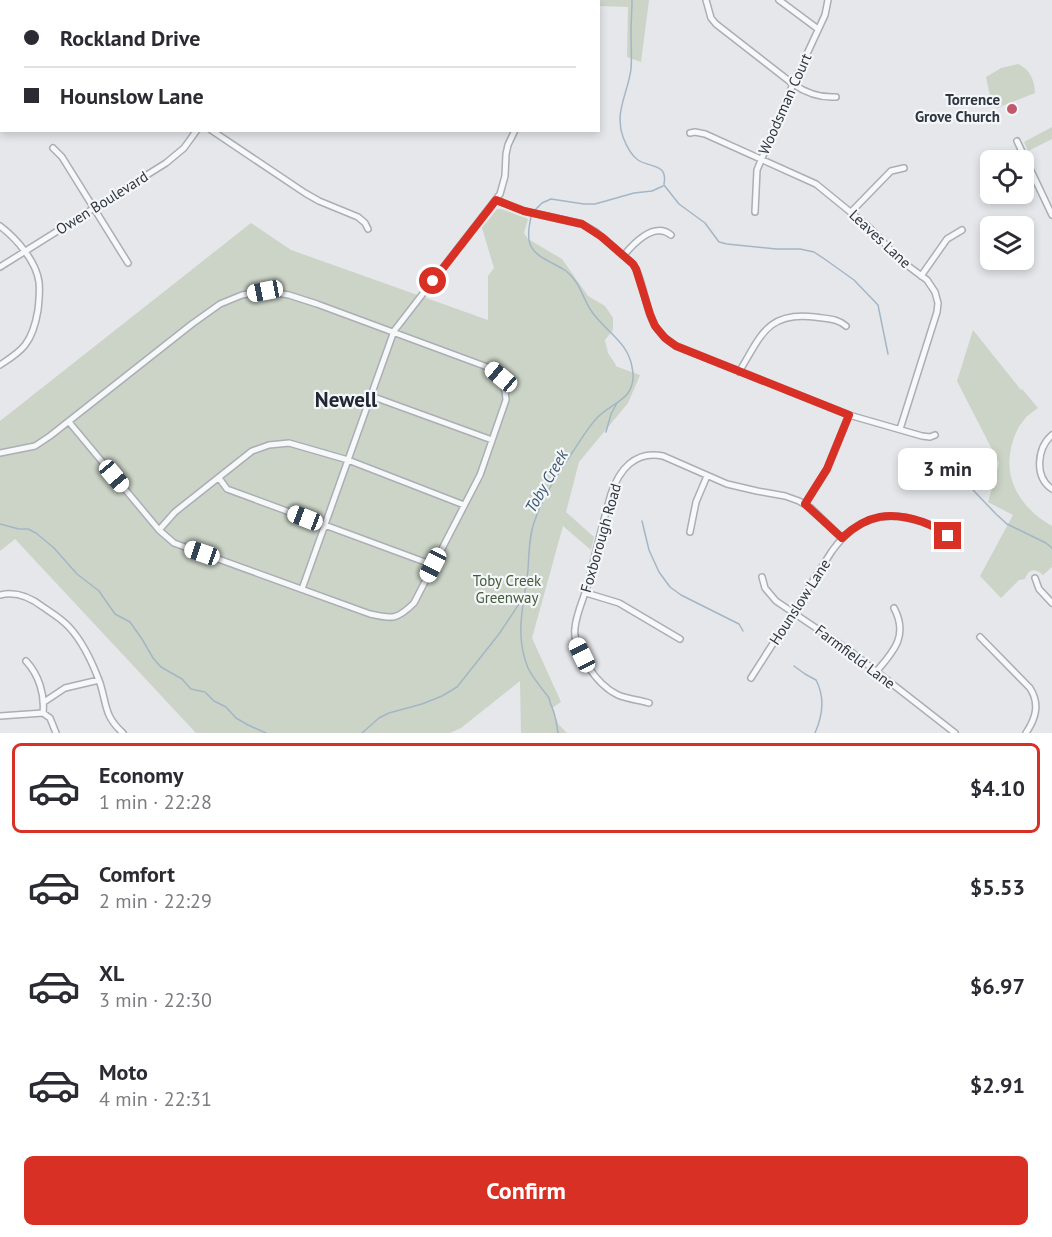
<!DOCTYPE html>
<meta charset="utf-8">
<style>
:root{--surface:#fff;--page:#f2f2f3;--text:#2b2b33;--muted:#7c7c81;--line:#e1e1e2;--accent:#d93025}
body{margin:0;font-family:"PT Sans",sans-serif;background:var(--page);color:var(--text);height:100vh;display:flex;flex-direction:column;font-size:22px;white-space:nowrap}
*{box-sizing:border-box;margin:0}
p{font-size:20px;color:var(--muted)}
.icon{flex:none;width:33px;height:33px;fill:none;stroke:currentColor;stroke-width:2;stroke-linecap:round;stroke-linejoin:round}
.map{position:relative;height:733px;overflow:hidden}
.details{display:flex;flex-direction:column;background:var(--surface);flex:1}
.details>*{flex:none}
.hud{position:absolute;left:0px;top:0px;width:600px;height:132px;box-shadow:0 3px 9px #0003;display:grid;align-content:center;height:132px;padding:0 24px;background:var(--surface)}
.controls{position:absolute;left:980px;top:150px;display:grid;gap:12px}
.controls a{display:grid;place-items:center;width:54px;height:54px;border-radius:9px;background:var(--surface);box-shadow:0 3px 9px #0003;font-size:30px}
.end{position:absolute;width:27px;height:27px;margin:-14px;border:8px solid #d93025;background:#fff;box-shadow:0 0 0 3px #fff}
.from{border-radius:50%}
.bubble{position:absolute;height:42px;border-radius:9px;background:var(--surface);box-shadow:0 3px 9px #0003;font-size:20px;font-weight:800;line-height:42px;text-align:center}
.car{position:absolute;width:18px;height:36px;margin:-18px -9px;border-radius:8px;box-shadow:0 0 4px 2px #0007;background:linear-gradient(#fff 24%,#345 0 40%,#fff 0 76%,#345 0 86%,#fff 0)}
.hud b{display:flex;align-items:center;gap:21px;height:57px;font-size:22px}
.hud b+b{border-top:2px solid var(--line)}
.hud i{width:15px;height:15px;background:var(--text)}
ul{padding:10px 0 0;list-style:none}
li{display:flex;align-items:center;gap:18px;height:90px;margin:0 12px 9px;padding:0 12px;border:3px solid transparent;border-radius:9px}
li div{flex:1}
li b{display:block;font-size:22px}
li em{font-style:normal;font-weight:800}
li.current{border-color:var(--accent)}
li>.icon{width:54px;height:54px;stroke-width:1.5}
.cta{display:flex;gap:12px;margin-top:auto;padding:12px 24px}
.cta a{flex:1;height:69px;border-radius:9px;background:var(--accent);color:#fff;font-size:24px;font-weight:800;line-height:69px;text-align:center}
.map>svg:first-child{display:block}
.green{fill:#cbd4c7}
.lines{fill:none;stroke-linecap:round;stroke-linejoin:round}
.stream{stroke:#a4b6c6;stroke-width:1.5}
.minor-casing{stroke:#aaaeb5;stroke-width:8}
.minor{stroke:#f7f8fa;stroke-width:5}
.route{stroke:#d93025;stroke-width:8}
.poi-dot{fill:#c0596c;stroke:#f4f6f8;stroke-width:2}
.labels{text-anchor:middle;stroke-width:4.5;stroke-linejoin:round;paint-order:stroke}
.poi-label{font-size:15px;font-weight:bold;fill:#2e3642;stroke:#f4f6f8;text-anchor:end}
.street-label{font-size:15px;fill:#2e3642;stroke:#f4f6f8}
.park-label{font-size:15px;fill:#445c3d;stroke:#f4f6f8}
.water-label{font-size:16px;font-style:italic;fill:#3c5671;stroke:#f4f6f8}
.district-label{font-size:21px;font-weight:bold;fill:#202733;stroke:#f4f6f8}
</style>
<div class="map">
<svg width="1052" height="733" viewBox="0 0 1052 733">
<rect width="100%" height="100%" fill="#e5e7eb"/>
<path class="green" d="M570,0h79l-8,62 -14,-5 1,-50 -29,-1 -1,-4 -28,-1z
M1018,64c13,6 16,16 17,29l-38,15 -7,-12 -4,-19 15,-9z
M1052,127v12l-24,12 -4,-9z
M497,209h4l27,10 -4,14 4,6 34,20 26,37 17,10 8,12v12l-8,10 3,13 8,12 -1,1 25,9 -12,28 -49,59 -13,50 28,25 -3,13 -28,-24 -31,112 29,64 -9,6 7,17 8,8h-46l-1,-52 -59,47 -11,5h-254l-181,-194 -15,12v-130l251,-198 40,27 197,70v-44l6,-8 -12,-40z
M973,330l48,60 1,-1 16,19c-5,4 -11,7 -14,12 -5,5 -9,14 -11,21 -12,36 7,67 39,85v41l-9,8c-8,-7 -14,-7 -18,4l-6,1 -18,18 -21,-22 33,-61 -25,-13 11,-39 -42,-82z"/>
<g class="lines">
<path class="stream" d="M632,0c0,11 -1,21 -1,32 0,13 1,25 0,37 -3,24 -17,43 -8,68 3,8 8,18 15,23 12,8 30,3 26,24
M235,2l1,-2
M0,38h2
M664,185l15,19 26,19 14,19 8,2 49,5h24l14,3 12,8 28,20 24,25 10,49
M535,210l7,-7 9,-4 33,5h11l39,-11 18,-2 11,-5
M531,217c-2,9 -4,19 -1,27 5,14 25,19 36,27 14,11 16,25 24,38 13,21 38,32 42,58 2,9 1,19 -4,26 -7,10 -23,15 -32,26 -9,10 -16,22 -24,34 -14,21 -29,43 -37,67 -6,15 -6,34 -7,50 -4,34 -14,64 0,98 6,12 14,20 21,30 1,3 1,6 3,9 4,10 4,15 6,26
M606,432l5,-18 6,-11
M950,466l46,48 11,10 39,19 6,5
M642,521l7,29 10,22 11,15 11,8 58,29 4,7
M0,524l19,5h9l8,4 18,15 23,26 22,17 16,23 15,8 12,17 11,19 8,9 21,12 9,10 14,3 9,9 12,6 10,11 12,7 18,8
M794,666l11,8 11,6c9,17 7,35 -1,53
M362,733l17,-15 10,-5 33,-9 20,-8 15,-9 42,-53 24,-36"/>
<g class="minor-casing">
<path id="minor" d="M75,0v1
M318,0l1,2
M466,0l6,2
M706,0l5,18 5,6 77,60c13,9 26,14 43,13
M779,0l39,29
M171,2l1,-2
M421,2l1,-2
M563,2v-2
M211,130l94,63 14,8 39,16 7,6 3,6
M690,133l5,-1 10,2 111,50 54,44 30,32 27,20 8,12 3,11 -1,9 -37,117
M1017,141l35,74
M53,148l9,9 66,106
M496,200l28,11 58,13 14,8 37,32 3,5c14,31 7,57 40,77l173,69 73,21 8,1 5,-2
M755,212l2,-42 36,-86 32,-69 3,-15
M851,212l40,-41 13,-3
M0,226c17,13 36,35 39,56 1,9 0,19 -1,28 -2,12 -5,25 -13,35 -6,8 -16,14 -25,20
M624,255c10,-12 30,-34 47,-20
M0,267l166,-104 18,-15 13,-18
M921,276l26,-37 15,-9
M739,372c22,-36 28,-61 76,-55 11,2 22,1 31,9
M371,396l121,44
M1052,435c-15,13 -18,42 0,54
M0,453l35,-7 15,-10 142,-112 28,-20 22,-9 23,-4 24,4 28,9 173,64c12,10 15,16 16,32l-26,75 -66,128c-17,17 -22,16 -44,11l-196,-71 -15,-13 -90,-108
M219,478l8,11 206,76
M805,504l22,-35 22,-54
M159,530l16,-18 77,-61 17,-6 20,-2 59,17 116,45
M690,532l6,-30 11,-26
M762,577l3,11 11,13 74,50 105,82
M1035,578l4,11 13,14
M302,589l92,-258 106,-137 5,-18 1,-22 2,-9 7,-15
M586,593l33,10 61,36
M0,595c16,-4 30,2 43,12 9,6 19,12 26,20 14,15 24,37 31,56 7,22 4,33 23,50
M980,637l50,51c10,16 6,30 -4,45
M26,661c13,14 19,34 17,52
M876,672c17,-20 33,-36 18,-64
M751,678l81,-127c22,-31 50,-42 87,-30 13,4 23,8 32,19
M44,702l21,-14 34,-8
M649,703c-10,-3 -22,-4 -31,-8 -20,-9 -46,-45 -43,-67 1,-15 11,-34 14,-49 7,-28 14,-57 22,-85 8,-24 24,-44 52,-38l64,28 30,7 28,5 14,5 12,7 31,30
M43,713l7,5 6,15
M0,716l43,-3"/>
</g>
<use href="#minor" class="minor"/>
</g>
<g class="lines">
<path class="route" d="M433,281l63,-81 28,11 58,13 20,13 31,27 3,5 14,45 5,12 10,12 11,8 173,69 -22,54 -22,35 37,34c25,-24 49,-27 81,-16 10,4 17,7 25,14"/>
</g>
<circle class="poi-dot" cx="1012" cy="109" r="6"/>
<g class="labels">
<g class="poi-label">
<text x="1000" y="105">Torrence<tspan x="1000" dy="17">Grove Church</tspan></text>
</g>
<g class="street-label">
<text transform="translate(785 104) rotate(-66)" y="5">Woodsman Court</text>
<text transform="translate(102 203) rotate(-32)" y="5">Owen Boulevard</text>
<text transform="translate(880 239) rotate(43)" y="5">Leaves Lane</text>
<text transform="translate(601 538) rotate(-74)" y="5">Foxborough Road</text>
<text transform="translate(800 602) rotate(-57)" y="5">Hounslow Lane</text>
<text transform="translate(855 657) rotate(37)" y="5">Farmfield Lane</text>
</g>
<g class="park-label">
<text x="507" y="586">Toby Creek<tspan x="507" dy="17">Greenway</tspan></text>
</g>
<g class="water-label">
<text transform="translate(546 481) rotate(-60)" y="6">Toby Creek</text>
</g>
<g class="district-label">
<text x="346" y="407">Newell</text>
</g>
</g>
</svg>
<div class="controls">
<a><svg class="icon" aria-label="locate" viewBox="0 0 24 24"><circle cx="12" cy="12" r="6"/><path d="M12 2v4M12 18v4M2 12h4M18 12h4"/></svg></a>
<a><svg class="icon" aria-label="layers" viewBox="0 0 24 24"><path d="M12 4l9 5-9 5-9-5zM3 14l9 5 9-5"/></svg></a>
</div>
<i class="end from" style="left:433px;top:281px"></i>
<i class="end" style="left:948px;top:536px"></i>
<div class="bubble" style="left:898px;top:448px;width:99px">3 min</div>
<i class="car" style="left:265px;top:291px;rotate:259deg"></i>
<i class="car" style="left:501px;top:377px;rotate:310deg"></i>
<i class="car" style="left:114px;top:476px;rotate:140deg"></i>
<i class="car" style="left:305px;top:518px;rotate:291deg"></i>
<i class="car" style="left:202px;top:553px;rotate:289deg"></i>
<i class="car" style="left:433px;top:565px;rotate:207deg"></i>
<i class="car" style="left:582px;top:655px;rotate:334deg"></i>
<div class="hud">
<b><i class="from"></i>Rockland Drive</b>
<b><i></i>Hounslow Lane</b>
</div>
</div>
<section class="details">
<ul>
<li class="current"><svg class="icon" aria-label="car" viewBox="0 0 24 24"><path d="M5 17H2v-5l4-1 3-4h7l3 4 3 1v5h-3M9 17h6M6 11h13"/><circle cx="7" cy="17" r="2"/><circle cx="17" cy="17" r="2"/></svg><div><b>Economy</b><p>1 min · 22:28</p></div><em>$4.10</em></li>
<li><svg class="icon" aria-label="car" viewBox="0 0 24 24"><path d="M5 17H2v-5l4-1 3-4h7l3 4 3 1v5h-3M9 17h6M6 11h13"/><circle cx="7" cy="17" r="2"/><circle cx="17" cy="17" r="2"/></svg><div><b>Comfort</b><p>2 min · 22:29</p></div><em>$5.53</em></li>
<li><svg class="icon" aria-label="car" viewBox="0 0 24 24"><path d="M5 17H2v-5l4-1 3-4h7l3 4 3 1v5h-3M9 17h6M6 11h13"/><circle cx="7" cy="17" r="2"/><circle cx="17" cy="17" r="2"/></svg><div><b>XL</b><p>3 min · 22:30</p></div><em>$6.97</em></li>
<li><svg class="icon" aria-label="car" viewBox="0 0 24 24"><path d="M5 17H2v-5l4-1 3-4h7l3 4 3 1v5h-3M9 17h6M6 11h13"/><circle cx="7" cy="17" r="2"/><circle cx="17" cy="17" r="2"/></svg><div><b>Moto</b><p>4 min · 22:31</p></div><em>$2.91</em></li>
</ul>
<div class="cta"><a>Confirm</a></div>
</section>
